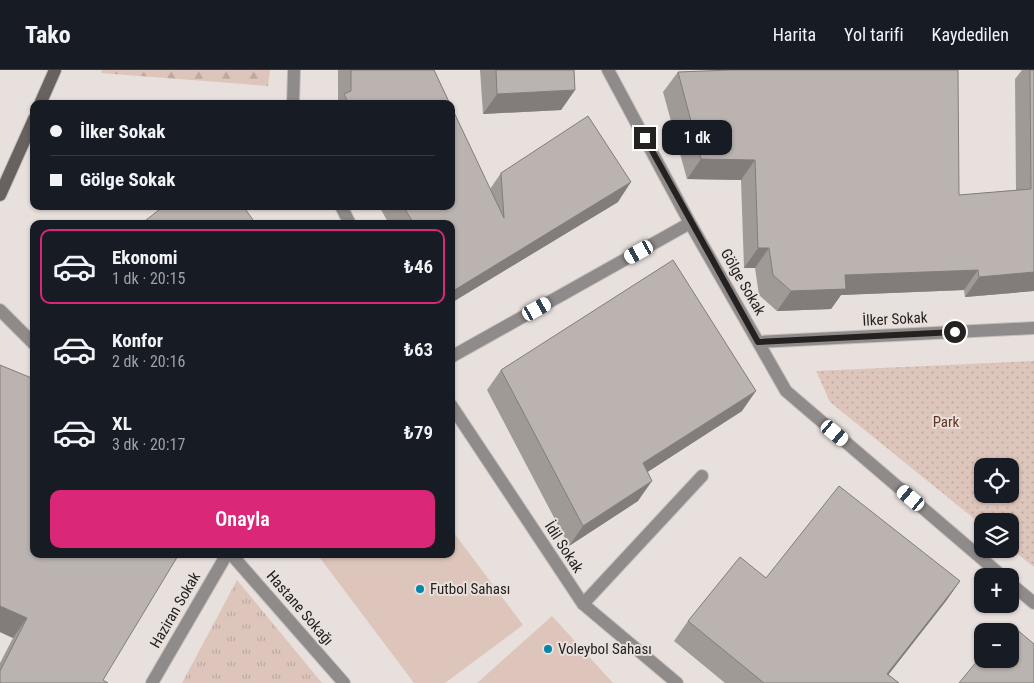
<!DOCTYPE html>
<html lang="tr">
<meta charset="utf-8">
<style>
:root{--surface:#171b24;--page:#20242c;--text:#f1f3f6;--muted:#9ea1a6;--line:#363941;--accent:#db2777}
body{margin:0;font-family:"Roboto Condensed",sans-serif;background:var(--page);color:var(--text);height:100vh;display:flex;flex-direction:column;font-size:19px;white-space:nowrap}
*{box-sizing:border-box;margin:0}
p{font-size:16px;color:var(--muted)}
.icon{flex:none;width:28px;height:28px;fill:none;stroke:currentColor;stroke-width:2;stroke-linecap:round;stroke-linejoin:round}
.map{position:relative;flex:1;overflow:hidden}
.side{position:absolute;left:30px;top:150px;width:425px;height:338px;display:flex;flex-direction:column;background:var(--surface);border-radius:10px;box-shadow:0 1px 4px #0004}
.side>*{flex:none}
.banner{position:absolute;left:30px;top:30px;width:425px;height:110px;border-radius:10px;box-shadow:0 1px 4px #0004;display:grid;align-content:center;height:110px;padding:0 20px;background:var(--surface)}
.buttons{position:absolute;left:974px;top:388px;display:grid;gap:10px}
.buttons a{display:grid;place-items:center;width:45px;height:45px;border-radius:10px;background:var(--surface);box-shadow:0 1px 4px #0004;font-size:25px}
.end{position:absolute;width:22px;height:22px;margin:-11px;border:6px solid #242120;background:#fff;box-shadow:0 0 0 2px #fff}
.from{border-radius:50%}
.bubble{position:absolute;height:35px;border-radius:10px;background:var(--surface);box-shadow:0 1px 4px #0004;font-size:16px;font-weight:600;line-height:35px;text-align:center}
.car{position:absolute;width:15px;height:30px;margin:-15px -8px;border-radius:6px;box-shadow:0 0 4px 1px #0007;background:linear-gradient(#fff 24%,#345 0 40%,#fff 0 76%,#345 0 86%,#fff 0)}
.banner b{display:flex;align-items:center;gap:18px;height:48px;font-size:19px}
.banner b+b{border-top:1px solid var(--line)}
.banner i{width:12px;height:12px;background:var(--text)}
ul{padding:9px 0 0;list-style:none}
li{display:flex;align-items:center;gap:15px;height:75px;margin:0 10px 8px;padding:0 10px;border:2px solid transparent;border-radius:10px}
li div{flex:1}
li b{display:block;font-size:19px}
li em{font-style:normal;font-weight:600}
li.on{border-color:var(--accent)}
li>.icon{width:45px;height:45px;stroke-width:1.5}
.action{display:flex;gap:10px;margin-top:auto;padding:10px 20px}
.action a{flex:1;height:58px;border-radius:10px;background:var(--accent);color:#fff;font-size:20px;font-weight:600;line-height:58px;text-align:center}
header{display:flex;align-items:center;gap:30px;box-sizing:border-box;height:70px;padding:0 25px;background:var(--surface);border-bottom:1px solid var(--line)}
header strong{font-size:24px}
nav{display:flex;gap:28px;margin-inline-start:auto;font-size:18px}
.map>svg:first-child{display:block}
.grass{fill:url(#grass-tufts)}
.forest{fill:url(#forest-firs)}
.park{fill:url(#park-dots);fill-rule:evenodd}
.pitch{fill:#ddc5bb}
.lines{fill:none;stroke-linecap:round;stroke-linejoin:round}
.minor-casing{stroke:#c5bebb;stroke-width:14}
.secondary-casing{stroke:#c5bebb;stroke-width:14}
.minor{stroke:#8e8b8a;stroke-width:12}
.secondary{stroke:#676260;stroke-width:12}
.wall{fill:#a09a97}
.shaded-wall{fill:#827d7b}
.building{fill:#bab3b0;stroke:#827d7b}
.route{stroke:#242120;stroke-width:6}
.poi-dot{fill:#0386a9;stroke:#e8e0dd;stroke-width:2}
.labels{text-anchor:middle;stroke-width:4;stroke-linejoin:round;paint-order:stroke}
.street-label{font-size:15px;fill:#242120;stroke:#e8e0dd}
.park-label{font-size:15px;fill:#633521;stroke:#e8e0dd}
.poi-label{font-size:15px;fill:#242120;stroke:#e8e0dd;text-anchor:start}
</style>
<header>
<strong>Tako</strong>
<nav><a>Harita</a><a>Yol tarifi</a><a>Kaydedilen</a></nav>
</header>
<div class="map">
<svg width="1034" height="613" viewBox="0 0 1034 613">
<defs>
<pattern id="grass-tufts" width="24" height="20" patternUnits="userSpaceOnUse" patternTransform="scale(1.25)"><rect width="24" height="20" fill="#ddc5bb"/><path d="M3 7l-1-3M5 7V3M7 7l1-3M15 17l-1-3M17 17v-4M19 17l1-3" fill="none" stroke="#bea9a0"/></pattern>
<pattern id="forest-firs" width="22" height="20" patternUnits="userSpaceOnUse" patternTransform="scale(1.25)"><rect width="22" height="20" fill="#ddc5bb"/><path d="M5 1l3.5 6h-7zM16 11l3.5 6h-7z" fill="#bea9a0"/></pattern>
<pattern id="park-dots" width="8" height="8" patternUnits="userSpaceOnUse" patternTransform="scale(1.25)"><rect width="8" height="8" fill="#ddc5bb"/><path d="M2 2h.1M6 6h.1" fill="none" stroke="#bea9a0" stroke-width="1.8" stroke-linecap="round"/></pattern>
</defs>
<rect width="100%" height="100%" fill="#e8e0dd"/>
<path class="grass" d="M237,510l85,103h-140z"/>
<path class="forest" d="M102,0h168l-2,16 -167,-13z"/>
<path class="park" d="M1034,291v206l-24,-19v-27h-28v4l-152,-123 -14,-31zM982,396h28v28h-28z"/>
<path class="pitch" d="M451,459l72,96 -78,58h-31l-97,-129h134z
M552,546l61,67h-136z"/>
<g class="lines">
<g class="minor-casing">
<path id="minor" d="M608,0l82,153 96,168 216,185
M293,34l1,-34
M341,136l9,18
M0,240l34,34
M758,272l276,-14
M451,287l239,-134
M451,335l132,199 94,79
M231,484l113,129
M1010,513l24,20
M583,534l119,-128
M152,613l75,-129"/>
</g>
<g class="secondary-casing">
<path id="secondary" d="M40,34l15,-34
M0,125l34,-76"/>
</g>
<use href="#minor" class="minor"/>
<use href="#secondary" class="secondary"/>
</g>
<path class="wall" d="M338,0h96l16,34h-113l1,-2z
M480,0h94l1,20 -14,20 -78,4z
M1022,0h12v221l-69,6 -1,-7 -123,5 -10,14 -54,2 -18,-16 -4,-27h-11l-3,-88 -54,-1 -24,-87 15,-20 281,123 57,-5 -1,-111z
M501,103l117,29 -167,101v-79h-62l-10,-18h72l39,-17z
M0,295l103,315 -103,3v-20l13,-25 -13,-6z
M501,300l241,41 -95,61 -9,29 -69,45 -82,-156z
M766,508l194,3 -14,20 -58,73 11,9h-174l-51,-42 14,-20z"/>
<path class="shaded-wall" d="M575,20l-14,20 -78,4 14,-20z
M701,89l54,1 -14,20 -54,-1z
M631,112l-13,20 -167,101v-9l2,-3z
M758,178h11l-14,20h-11z
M978,200l-14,20 -123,5 -10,14 -54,2 14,-20 54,-16z
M1034,202v19l-69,6 14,-20z
M756,321l-14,20 -113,73 14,-21z
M652,411l-14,20 -69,45 14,-20z
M960,511l-14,20 -64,82 5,-9z
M0,536l27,12 -14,20 -13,-6z"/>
<path class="building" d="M351,0h83l16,34h-101l-5,-10 7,-3z
M496,0h78l1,20 -78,4z
M730,0h228l1,125 72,-6 -1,-119h4v202l-55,5 -1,-7 -133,5 1,14 -55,2 -18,-16 -4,-27h-11l-3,-88 -54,-1 -23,-87z
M451,36l53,112 -3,-45 87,-57 43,66 -178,109 -2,-3v-64h-37l-11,-18h48z
M164,136h79l13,18h-115z
M673,190l83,131 -113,72 9,18 -69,45 -82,-156z
M0,295l34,14v175h145l-76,126 5,3h-108v-12l27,-53 -27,-12z
M839,416l121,95 -73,93 12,9h-135l-76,-62 52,-64 26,21z
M1009,553l25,21v39h-75l23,-28v4h28v-28h-8z"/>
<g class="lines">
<path class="route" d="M645,68l113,204 197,-10"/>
</g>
<g class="poi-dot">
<circle cx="420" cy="519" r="5"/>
<circle cx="548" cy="579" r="5"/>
</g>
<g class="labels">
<g class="street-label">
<text transform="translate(743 212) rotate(60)" y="5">Gölge Sokak</text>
<text transform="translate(895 249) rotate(-3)" y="5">İlker Sokak</text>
<text transform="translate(564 477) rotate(57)" y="5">İdil Sokak</text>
<text transform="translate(300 538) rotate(49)" y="5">Hastane Sokağı</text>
<text transform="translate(175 540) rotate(-60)" y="5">Haziran Sokak</text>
</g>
<g class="park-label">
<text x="946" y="357">Park</text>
</g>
<g class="poi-label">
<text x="430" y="524">Futbol Sahası</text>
<text x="558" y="584">Voleybol Sahası</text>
</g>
</g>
</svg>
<div class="buttons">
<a><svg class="icon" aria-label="locate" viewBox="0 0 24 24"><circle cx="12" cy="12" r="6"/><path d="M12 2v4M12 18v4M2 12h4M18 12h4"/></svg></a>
<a><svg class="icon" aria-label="layers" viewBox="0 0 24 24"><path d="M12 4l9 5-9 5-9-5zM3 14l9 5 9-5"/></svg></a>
<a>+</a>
<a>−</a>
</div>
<i class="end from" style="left:955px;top:262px"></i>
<i class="end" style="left:645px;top:68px"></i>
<div class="bubble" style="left:662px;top:50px;width:70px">1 dk</div>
<i class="car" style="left:639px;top:182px;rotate:241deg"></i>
<i class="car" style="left:537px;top:239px;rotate:61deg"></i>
<i class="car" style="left:835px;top:363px;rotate:130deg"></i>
<i class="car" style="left:911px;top:428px;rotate:310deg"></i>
<div class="banner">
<b><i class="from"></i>İlker Sokak</b>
<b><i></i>Gölge Sokak</b>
</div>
<section class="side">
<ul>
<li class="on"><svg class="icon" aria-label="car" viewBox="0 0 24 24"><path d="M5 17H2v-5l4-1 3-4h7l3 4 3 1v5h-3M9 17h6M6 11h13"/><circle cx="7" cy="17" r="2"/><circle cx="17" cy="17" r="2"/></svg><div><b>Ekonomi</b><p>1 dk · 20:15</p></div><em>₺46</em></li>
<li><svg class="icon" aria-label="car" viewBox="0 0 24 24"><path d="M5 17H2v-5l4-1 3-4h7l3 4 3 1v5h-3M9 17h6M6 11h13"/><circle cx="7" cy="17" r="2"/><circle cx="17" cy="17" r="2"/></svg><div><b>Konfor</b><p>2 dk · 20:16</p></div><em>₺63</em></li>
<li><svg class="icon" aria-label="car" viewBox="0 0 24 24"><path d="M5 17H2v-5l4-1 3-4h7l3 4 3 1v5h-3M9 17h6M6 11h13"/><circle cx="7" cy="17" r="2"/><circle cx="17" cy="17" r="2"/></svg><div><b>XL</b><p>3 dk · 20:17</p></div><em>₺79</em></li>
</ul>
<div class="action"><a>Onayla</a></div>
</section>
</div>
